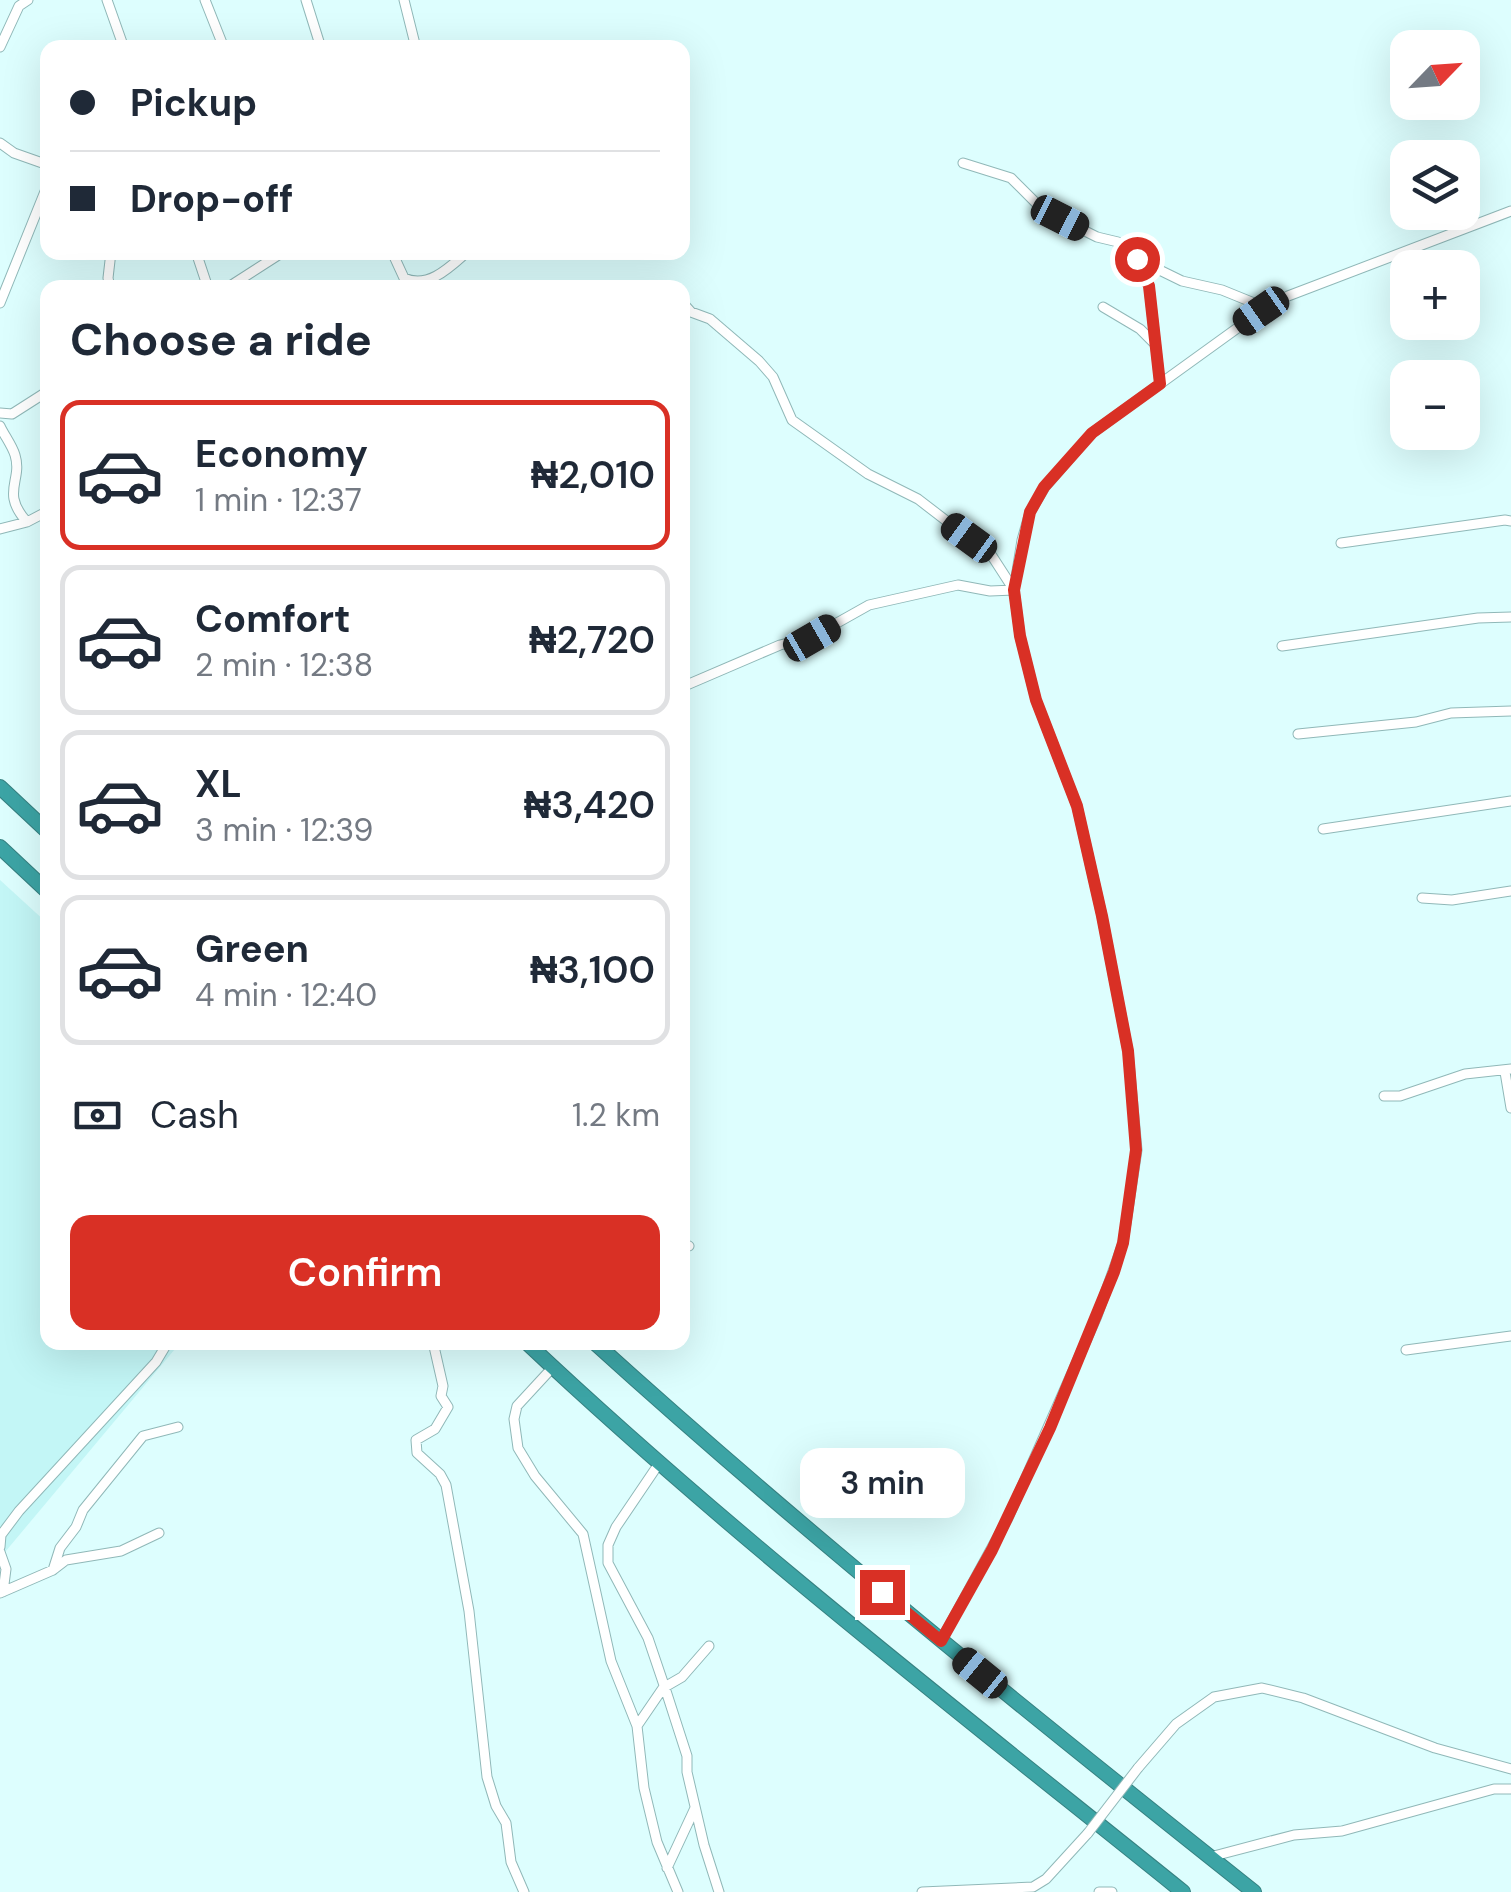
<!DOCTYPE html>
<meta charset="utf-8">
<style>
:root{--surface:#fff;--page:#f2f2f3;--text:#1f2937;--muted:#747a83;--line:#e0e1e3;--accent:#d93025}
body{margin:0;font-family:"DM Sans",sans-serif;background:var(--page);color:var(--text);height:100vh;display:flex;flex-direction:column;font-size:38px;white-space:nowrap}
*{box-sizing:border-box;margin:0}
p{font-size:32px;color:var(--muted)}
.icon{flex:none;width:55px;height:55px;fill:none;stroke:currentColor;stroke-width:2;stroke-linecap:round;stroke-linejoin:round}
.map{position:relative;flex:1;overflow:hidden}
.sheet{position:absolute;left:40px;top:280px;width:650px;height:1070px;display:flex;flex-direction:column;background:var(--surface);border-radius:20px;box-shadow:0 10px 40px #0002}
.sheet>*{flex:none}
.guide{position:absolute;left:40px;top:40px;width:650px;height:220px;border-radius:20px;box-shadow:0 10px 40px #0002;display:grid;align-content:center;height:220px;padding:0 30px;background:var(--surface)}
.needle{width:65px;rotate:65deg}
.controls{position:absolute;left:1390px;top:30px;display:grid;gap:20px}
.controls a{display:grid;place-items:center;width:90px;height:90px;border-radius:20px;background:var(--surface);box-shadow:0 10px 40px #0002;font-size:50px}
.end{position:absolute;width:45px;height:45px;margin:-22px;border:12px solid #d93025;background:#fff;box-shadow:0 0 0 5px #fff}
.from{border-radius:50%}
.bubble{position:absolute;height:70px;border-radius:20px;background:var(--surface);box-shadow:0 10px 40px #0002;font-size:32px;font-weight:600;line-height:70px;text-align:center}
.car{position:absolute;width:30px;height:60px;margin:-30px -15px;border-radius:12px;box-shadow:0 0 8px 2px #0007;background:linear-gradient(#222 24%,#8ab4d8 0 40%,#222 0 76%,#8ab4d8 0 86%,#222 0)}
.guide b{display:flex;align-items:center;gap:35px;height:95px;font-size:38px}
.guide b+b{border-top:2px solid var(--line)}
.guide i{width:25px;height:25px;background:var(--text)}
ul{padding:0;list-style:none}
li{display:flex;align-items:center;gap:30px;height:150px;margin:0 20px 15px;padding:0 10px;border:5px solid var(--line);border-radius:20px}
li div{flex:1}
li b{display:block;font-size:38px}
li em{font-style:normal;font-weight:600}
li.current{border-color:var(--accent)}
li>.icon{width:90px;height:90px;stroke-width:1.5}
h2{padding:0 30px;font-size:45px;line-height:120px}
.pay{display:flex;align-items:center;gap:25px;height:110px;padding:0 30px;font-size:38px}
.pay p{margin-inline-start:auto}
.primary-button{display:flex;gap:20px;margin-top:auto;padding:20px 30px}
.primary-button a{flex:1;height:115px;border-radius:20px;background:var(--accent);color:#fff;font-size:40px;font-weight:600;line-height:115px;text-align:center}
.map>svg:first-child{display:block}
.built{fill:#c3f6f6}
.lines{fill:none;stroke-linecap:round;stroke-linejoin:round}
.minor-casing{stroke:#90b8b8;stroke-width:11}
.highway-casing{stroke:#378181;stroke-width:16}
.minor{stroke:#fff;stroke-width:9}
.highway{stroke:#3ca4a5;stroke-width:14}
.minor-bridge-casing{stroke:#90b8b8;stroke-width:11;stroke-linecap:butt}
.minor-bridge{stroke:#fff;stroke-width:9}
.route{stroke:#d93025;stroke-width:12}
</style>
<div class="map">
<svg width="1511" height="1892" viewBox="0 0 1511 1892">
<rect width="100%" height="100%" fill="#ddfefe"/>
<path class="built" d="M0,880l47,43 1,419 132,1 -180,215z"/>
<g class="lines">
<g class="minor-casing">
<path id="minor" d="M107,0l17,48
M205,0l19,48
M306,0l15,48
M404,0l12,48
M0,47l19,-41 9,-6
M0,143l14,10 34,12
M963,163l48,15 32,32 54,27 21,5 19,17 45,22 40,9 32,13 7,8
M196,252l12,36
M392,252l12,26c24,11 45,-10 63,-26
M1139,261l10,25 11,98
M110,288l-2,-10 3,-26
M227,288l56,-36
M682,302l9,10 19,7 49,42 14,16 19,43 76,54 50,25 74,57 22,34
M0,303l48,-119
M1103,307l37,22 13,13
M0,413l12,1 36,-23
M0,426c4,9 12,19 15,29 8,26 -15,37 12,67
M0,529l27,-7 21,-11
M1341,543l164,-23 6,1
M1282,646l196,-28 33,-1
M682,687l98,-42 32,-8 57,-32 89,-20 32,6 24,-1
M1298,734l118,-12 35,-9 60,-2
M1323,829l188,-28
M1422,898l30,2 59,-9
M1505,1072l6,36
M1384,1096h16l65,-22 46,-5
M682,1243l7,3
M433,1342l10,44 -2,10 7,11 -13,22 -19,11 1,13 23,21 6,11 23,126 18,166 9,29 10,17 5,39 13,30
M1406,1350l105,-14
M553,1367l-36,39 -3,13 4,29 17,28 48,58 28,127 26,65 7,62 13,54 21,50
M660,1462l-44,65 -8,18v18l40,75 19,56 20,62v16l17,73 15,47
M0,1547l1,-12 18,-24 137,-149 12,-20
M0,1552l6,17 -3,23
M53,1570l7,-22 16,-21 7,-17 60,-74 35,-9
M0,1593l53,-23 13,-10 55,-9 38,-18
M941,1641l67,-123 89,-202 26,-73 14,-93 -9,-99 -26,-135 -25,-110 -41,-106 -16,-64 -6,-46 8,-50 8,-28 15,-25 47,-54 169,-122 27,-15 223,-85
M637,1726l26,-38 19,-11 27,-31
M1138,1768l38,-44 38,-27 48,-9 41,10 132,50 76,21
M1210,1857l84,-22 48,-4 152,-42h17
M667,1868l28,-60
M922,1892l111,-5 13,-8 42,-46
M1099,1892h13"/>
</g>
<g class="highway-casing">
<path id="highway" d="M0,787l48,45
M0,847l48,45
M526,1342c207,195 436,372 657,550
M594,1342c213,193 436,372 660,550"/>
</g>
<use href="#minor" class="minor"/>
<use href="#highway" class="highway"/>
<g class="minor-bridge-casing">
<path id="minor-bridge" d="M1088,1833l50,-65"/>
</g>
<use href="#minor-bridge" class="minor-bridge"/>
</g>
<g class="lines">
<path class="route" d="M882,1592l59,49 51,-91 58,-122 64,-156 9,-29 13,-93 -8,-99 -26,-135 -25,-110 -41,-106 -16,-64 -6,-46 16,-78 14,-25 48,-54 68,-49 -11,-98 -12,-27"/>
</g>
</svg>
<div class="controls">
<a><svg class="needle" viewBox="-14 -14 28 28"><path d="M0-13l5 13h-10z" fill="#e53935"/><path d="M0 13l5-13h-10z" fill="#747a83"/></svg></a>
<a><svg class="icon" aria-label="layers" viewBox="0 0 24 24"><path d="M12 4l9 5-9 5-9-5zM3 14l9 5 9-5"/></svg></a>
<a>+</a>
<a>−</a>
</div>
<i class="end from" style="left:1137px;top:259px"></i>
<i class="end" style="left:882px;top:1592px"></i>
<div class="bubble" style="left:800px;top:1448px;width:165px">3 min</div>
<i class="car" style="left:1060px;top:218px;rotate:117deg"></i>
<i class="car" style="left:1261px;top:311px;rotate:235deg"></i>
<i class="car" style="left:969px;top:538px;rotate:306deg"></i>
<i class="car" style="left:812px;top:638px;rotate:60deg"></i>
<i class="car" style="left:980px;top:1673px;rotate:309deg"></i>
<div class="guide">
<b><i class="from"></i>Pickup</b>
<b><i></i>Drop-off</b>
</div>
<section class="sheet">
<h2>Choose a ride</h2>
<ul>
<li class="current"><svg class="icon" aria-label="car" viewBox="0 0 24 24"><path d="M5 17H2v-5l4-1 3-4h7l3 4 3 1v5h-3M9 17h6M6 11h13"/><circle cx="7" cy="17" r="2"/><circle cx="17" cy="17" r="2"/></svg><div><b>Economy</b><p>1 min · 12:37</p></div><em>₦2,010</em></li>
<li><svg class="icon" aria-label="car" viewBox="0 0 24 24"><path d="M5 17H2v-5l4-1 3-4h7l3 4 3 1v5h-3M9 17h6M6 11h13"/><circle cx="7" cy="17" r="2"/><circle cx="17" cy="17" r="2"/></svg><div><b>Comfort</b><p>2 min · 12:38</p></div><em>₦2,720</em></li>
<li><svg class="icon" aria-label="car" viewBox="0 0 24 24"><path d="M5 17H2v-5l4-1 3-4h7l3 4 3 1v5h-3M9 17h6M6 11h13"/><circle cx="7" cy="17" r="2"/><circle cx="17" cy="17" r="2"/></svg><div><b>XL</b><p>3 min · 12:39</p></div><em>₦3,420</em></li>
<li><svg class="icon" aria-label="car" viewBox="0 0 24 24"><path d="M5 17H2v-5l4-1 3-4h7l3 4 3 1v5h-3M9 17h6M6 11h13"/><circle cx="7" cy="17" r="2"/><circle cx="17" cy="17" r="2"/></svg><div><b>Green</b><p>4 min · 12:40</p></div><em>₦3,100</em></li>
</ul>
<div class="pay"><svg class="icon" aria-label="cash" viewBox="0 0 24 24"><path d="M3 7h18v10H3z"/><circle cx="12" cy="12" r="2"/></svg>Cash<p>1.2 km</p></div>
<div class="primary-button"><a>Confirm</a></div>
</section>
</div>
